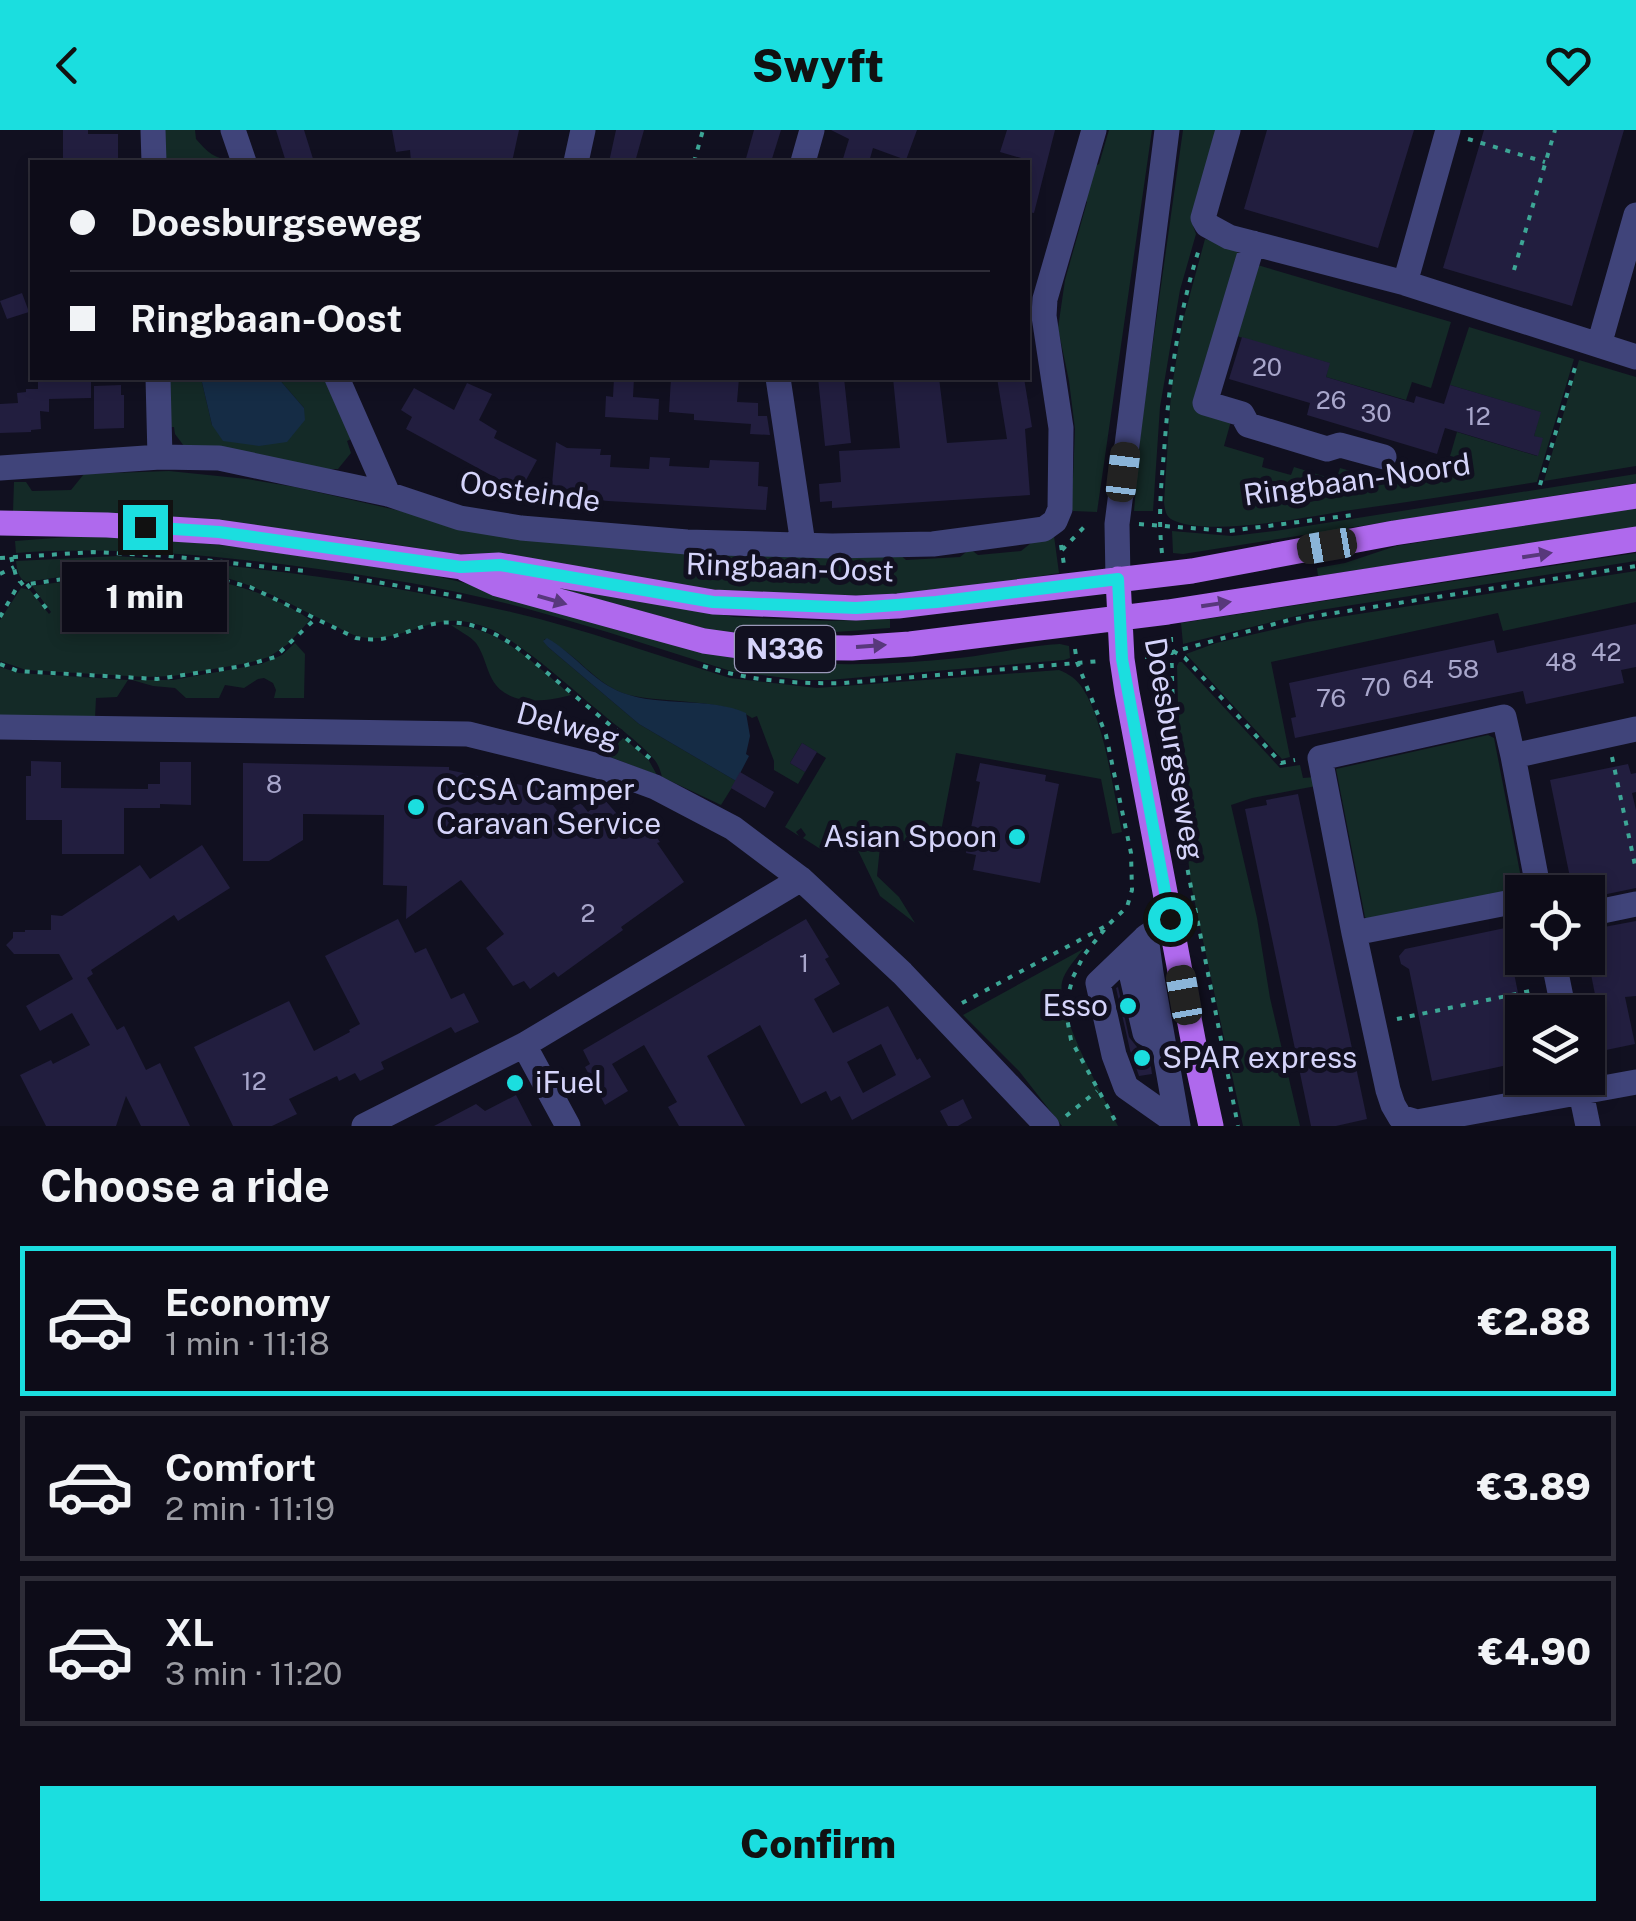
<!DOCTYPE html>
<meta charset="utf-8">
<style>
:root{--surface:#0d0c18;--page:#1b1a25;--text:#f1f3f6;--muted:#9a9ba2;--line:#2d2c37;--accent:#1bdedf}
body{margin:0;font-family:"Public Sans",sans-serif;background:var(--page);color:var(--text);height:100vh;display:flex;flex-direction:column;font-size:38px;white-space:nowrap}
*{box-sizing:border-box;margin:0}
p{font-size:32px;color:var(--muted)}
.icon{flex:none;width:55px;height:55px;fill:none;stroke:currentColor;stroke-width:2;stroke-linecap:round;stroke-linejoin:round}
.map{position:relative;height:996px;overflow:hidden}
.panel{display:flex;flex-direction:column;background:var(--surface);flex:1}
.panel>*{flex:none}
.banner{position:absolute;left:30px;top:30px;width:1000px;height:220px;border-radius:0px;box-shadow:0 5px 15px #0003,0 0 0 2px var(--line);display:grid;align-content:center;height:220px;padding:0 40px;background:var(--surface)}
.buttons{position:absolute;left:1505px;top:745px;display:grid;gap:20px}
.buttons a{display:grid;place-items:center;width:100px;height:100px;border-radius:0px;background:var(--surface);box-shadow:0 5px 15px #0003,0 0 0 2px var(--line);font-size:50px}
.end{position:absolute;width:45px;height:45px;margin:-22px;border:12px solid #1bdedf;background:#111;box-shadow:0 0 0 5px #111}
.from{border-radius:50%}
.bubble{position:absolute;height:70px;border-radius:0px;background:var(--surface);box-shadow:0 5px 15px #0003,0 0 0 2px var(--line);font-size:32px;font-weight:800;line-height:70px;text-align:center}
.car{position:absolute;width:30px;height:60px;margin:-30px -15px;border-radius:12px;box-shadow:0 0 8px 2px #0007;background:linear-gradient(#222 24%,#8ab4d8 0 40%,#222 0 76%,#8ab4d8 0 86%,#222 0)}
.banner b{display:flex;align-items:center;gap:35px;height:95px;font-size:38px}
.banner b+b{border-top:2px solid var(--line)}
.banner i{width:25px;height:25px;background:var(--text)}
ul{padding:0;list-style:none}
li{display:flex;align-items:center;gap:30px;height:150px;margin:0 20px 15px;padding:0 20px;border:5px solid var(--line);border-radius:0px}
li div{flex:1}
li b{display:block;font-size:38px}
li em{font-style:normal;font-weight:800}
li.active{border-color:var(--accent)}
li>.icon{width:90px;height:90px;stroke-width:1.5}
h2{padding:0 40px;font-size:45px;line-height:120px}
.primary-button{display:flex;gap:20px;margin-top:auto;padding:20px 40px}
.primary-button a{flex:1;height:115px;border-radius:0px;background:var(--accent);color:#111;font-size:40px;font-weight:800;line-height:115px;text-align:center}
header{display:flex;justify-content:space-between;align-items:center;height:130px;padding:0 40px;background:var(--accent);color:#111;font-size:45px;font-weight:800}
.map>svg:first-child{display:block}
.green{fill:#142a27}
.water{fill:#152c45}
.building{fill:#221e3f;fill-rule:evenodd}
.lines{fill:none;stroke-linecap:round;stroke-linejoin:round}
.path{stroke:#3da696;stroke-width:4;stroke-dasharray:5 8;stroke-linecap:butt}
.minor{stroke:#40447a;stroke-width:25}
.major{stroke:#af69ed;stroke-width:25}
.oneway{fill:#58387c}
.route{stroke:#1bdedf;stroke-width:12}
.poi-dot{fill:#1bdedf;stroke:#111020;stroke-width:4}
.labels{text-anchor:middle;stroke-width:10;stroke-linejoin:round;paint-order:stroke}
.number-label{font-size:25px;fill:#a8a6cb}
.shield{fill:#111020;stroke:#9a99b9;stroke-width:2.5}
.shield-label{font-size:28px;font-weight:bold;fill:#d5d4fa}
.street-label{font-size:30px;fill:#d5d4fa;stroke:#111020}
.poi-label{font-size:30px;fill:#d5d4fa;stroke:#111020;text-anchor:start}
</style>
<header><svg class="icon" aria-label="back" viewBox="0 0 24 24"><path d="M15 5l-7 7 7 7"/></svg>Swyft<svg class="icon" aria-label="heart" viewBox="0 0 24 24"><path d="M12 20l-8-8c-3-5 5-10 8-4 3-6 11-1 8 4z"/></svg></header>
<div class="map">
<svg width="1636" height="996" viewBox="0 0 1636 996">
<rect width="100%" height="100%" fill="#111020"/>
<path class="green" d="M165,0h30l1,9c13,15 22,23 43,20l1,3h-75z
M1109,0h43l-55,382 -24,-1 -8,-8 1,-18 7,-7 2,-49 -6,-48 -11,-53 7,-48 22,-78 -5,-7 8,-27 9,-4z
M1183,0h35l-27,90 5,14 -16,56 -20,117 -7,104h-19l7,-84z
M1205,109l30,8 5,12 -44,151 35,11 -7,25 40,12 -2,9 29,8 3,-8 42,13 4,-12 49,14 6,-19 49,14 13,-45 80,24 5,-17 -8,-3 6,-24 -90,-27 19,-58 105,32 -37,123c-64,10 -128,20 -193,29 -41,7 -132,25 -169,10 -9,-3 -10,-10 -11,-19l7,-109 11,-69z
M1254,134l197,58 -20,66 -19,-6 -6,18 -80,-23 3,-14 -96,-28z
M1579,230l57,17v89l-92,15z
M167,248h34l11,47 92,-17 -26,-30h48l27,60 -6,3 4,12 -13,16h-13l-141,-23 -9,-12 -1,-7h-6z
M169,341l78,8 48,8 123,28 480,38 8,7 54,-3 10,-8 8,6 43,-4 10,-8 23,-7 5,37 -67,11 -119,12 -139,-4 -204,-26 -164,-26 -117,-15 -236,-13 1,-30h12l6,9 39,-1 13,-16z
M1636,344v9l-453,71 -10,-1 -1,-22 60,5 43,-5z
M1636,378v20l-318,48 -1,-8 28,-5 51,-17z
M81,406l75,3 83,8 188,27 97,23 210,59c75,11 150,10 225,2 34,-4 67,-12 101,-14l9,2 1,12 -6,2 -235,20h-27l-71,-9c-65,-20 -130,-42 -196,-60 -73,-21 -149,-33 -224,-43 -99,-13 -196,-22 -295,-15l-1,-12z
M1636,423v8l-316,49 -137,34 -2,-21z
M117,426c132,10 264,25 394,56 74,17 147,44 219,66l87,10 242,-18c10,4 18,9 24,19 22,34 30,102 39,143l-10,2 -11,-55 -145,-26 -18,94 -57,-10 -4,39 22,21 16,26 -35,-27 -29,-60 -29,14 -19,-12 3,-3 -5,-7 -5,4 3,4 -14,-9 41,-69 -24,-15 -12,20 15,9 -7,12 -24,-14v-9l-17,-45 -5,2c-24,-19 -91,-15 -123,-23 -34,-9 -53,-44 -85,-56l4,8 91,77 97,57 -15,24 -59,-28c-2,-8 -4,-14 -10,-20 -15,-17 -35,-30 -52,-45 -29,-24 -58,-51 -90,-72 -14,-10 -32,-17 -49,-19 -37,-3 -68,25 -104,15 -10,-3 -19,-9 -28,-13 -25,-12 -50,-26 -76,-36 -72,-29 -153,-16 -227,-5 -8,-4 -9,-13 -10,-21z
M495,441l239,46 97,4 59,-3v10c-59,4 -117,11 -176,3z
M1636,441v31l-133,29 -5,-18 -227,49 19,95 -8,2 -96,-105 30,-11 91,-21z
M162,444c50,3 107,16 148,46l-22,24 -19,13 -21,6 -75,13 -28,1 -119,-7 -26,-9v-41l21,-32 9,2 19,24 2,-2 -19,-26 65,-9z
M451,495c50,2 84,40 120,70 -25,7 -64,12 -79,-16 -6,-11 -8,-25 -16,-36 -6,-7 -17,-12 -25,-18z
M295,513l10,11 -1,44h-30l2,-8 -3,-7 -9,-5 -6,1 -14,9 -19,-3 -6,13h-33l-11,-10 -22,-2 -21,-6h41l88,-16 21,-9z
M1179,532h3l98,106 20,-3 3,13 12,-1 1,9 -64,12 -21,7 26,113 13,80 30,128h-57l-52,-241 -11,-101 -3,-118z
M0,537l19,6 109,7 -11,17 -21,1 -1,20 -95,-1z
M608,595l40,34 9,16 -57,-22z
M1488,605l6,3 29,150 -152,35 -6,-6 -29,-148z
M1083,819c-7,10 -18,21 -21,33 -6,32 41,113 56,144h-56l-43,-55 -56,-56z"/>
<path class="water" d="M201,248h77l26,30 1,12 -18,22 -28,4 -36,-5 -11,-16z
M547,508c27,15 46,44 76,55 37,14 88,4 123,20l4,23 -4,18 3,2 -13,25 -97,-57 -91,-77 -5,-6z"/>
<path class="building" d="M63,0h25v4h30v28h-55z
M276,0h28l10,32h-28z
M392,0h127l-7,32h-101l-1,-12 -14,2z
M616,0h28l-9,32h-26z
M754,0h27l-10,32h-26z
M831,0h86l-11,30 -33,-12 -4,14h-27l7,-23z
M1007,0h48l-21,83 -6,-1v-52l-28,-8z
M1267,0h147l-36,118 -134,-39z
M1484,0h140l-52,176 -129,-38z
M22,163l7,19 -22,7 -7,-18z
M1242,207l88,26 -4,14 88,26 2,-7 28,8 6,-19 91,27 -7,24 9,2 -5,18 -93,-28 -8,26 -130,-39 3,-12 -81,-24z
M38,248h53v20l-42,1v13l-9,-1 1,18 -10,1v2l-31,1v-29l18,-1 -1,-10 9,-1v-3h12z
M614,248h20l-1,19 26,2 -1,21 -53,-3 1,-21 7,1z
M671,248h68l-2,24 21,1v13h9l3,19 -20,-1 1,-10 -57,-4v-6l-25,-2z
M818,248h26l7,65 -26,3z
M893,248h46l8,65 60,-4 -10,-61h27l8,49 -7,2 5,66 -198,13v-7l-12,1 -1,-18 22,-2 -2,-31 61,-3z
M467,253l25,11 -13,26 18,11 -3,7 43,22 -17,31 -114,-62 6,-12 -11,-7 13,-22 40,22z
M121,255v10h3v33l-30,1v-43z
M556,312l11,6 34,1 -1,6h11l-1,12 39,2 1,-12 20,1 -1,8 40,2 1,-8 49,2 -1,24 10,1 -2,23 -158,-9 -57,-6z
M1636,494v43l-15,3 3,13 -98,21 -3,-13 -228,47 -4,-20 5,-1 -7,-34 205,-43 3,13z
M802,613l15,9 -12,20 -15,-9z
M31,631l30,1v26l87,1v-5h12v-22h31v43l-31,-1v4h-36v46h-62v-34h-36v-44h5z
M243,633l206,4v3l77,16 8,-6 28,37 18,-15 8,10 16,-13 32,37 13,-9 11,15 -3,1 27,39 -63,45 2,3 -65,47 -4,-5 -24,17 -6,-8 -11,5 -27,-38 18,-14 -43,-54 -55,39 1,-33 -24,-1 1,-70 -81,-1v26l-34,21h-26z
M980,633l66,12 -1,6 14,3 -19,99 -67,-13 3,-15 -10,-2 14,-71 -4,-1z
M1628,634l3,10 5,-1v19l-4,1 4,17v78l-48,10v-6h-15l-23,-112z
M740,642l34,20 -9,16 -34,-20z
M1298,664l69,325 -31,7h-25l-66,-317 22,-4 -1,-5z
M202,715l28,43 -52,33 -4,-6 -83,55 2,4 -6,4 30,52 7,-4 22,44 14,-7 30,63h-49l-15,-30 -10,30h-70l-26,-51 31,-15 2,4 37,-19 -18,-32 -32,18 -14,-25 47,-27 -14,-25h-45l-8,-9 7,-7v-6h12v-2h26v-15l11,1 78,-51 10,14z
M398,789l17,34 11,-5 25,51 13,-6 15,29 -24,11 -4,-6 -70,35 3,7 -24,12 -5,-8 -16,8 -2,-5 -48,23 8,15 -25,12h-39l-39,-79 95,-46 25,50 36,-19 -1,-2 11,-6 -35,-68z
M806,789l23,38 -4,2 15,25 -26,15 19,34 55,-27 29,54 3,-2 11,19 -79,43 -12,-24 -9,5 -5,-10 -25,13 -41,-79 -53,31 38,70h-66l-11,-19 9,-5 -33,-57 -32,19 16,27 -23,14 -20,-38 5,-3 -7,-14zM881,914l15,31 -33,18 -16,-31z
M1636,791v75l-11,1 10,47 -29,6 -18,-91v-29z
M1505,798l17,85v49l-90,19 -23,-112 -8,-5 -2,-8 6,-7z
M1118,857l11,50 8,10 12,6 3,21 -13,2 -9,-26 -14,-62z
M516,965l16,31h-98l42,-22 9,7z
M963,969l9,19 -14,8h-10l-8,-15z"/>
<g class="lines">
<path class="path" d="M1468,9l77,23
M694,32l9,-32
M1514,140l41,-140
M1540,355l37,-124
M1139,394l90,7 124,-16
M1061,415l3,20
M1062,420l24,-25
M1162,423c-4,-34 -1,-67 2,-101 5,-70 14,-138 36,-206
M11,427l5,19 7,9c47,-7 95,-15 142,-13 28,1 57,8 85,15l106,51c30,5 42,-4 69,-12 33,-10 63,2 90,20l137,114
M0,428l93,-6 75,4 137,15
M0,444l14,-7
M354,448l114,20
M27,454l23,29
M0,487l20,-35
M1171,507l4,154 13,81 50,254
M1075,519l2,13 29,73 25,118 1,37 -5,17 -19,18 -24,30 -11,22 -8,30 6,33 47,86
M1173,521l12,7 96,105 14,-3
M1145,527l13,-1 131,-36 347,-54
M0,534l18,7 139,8 86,-13 32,-9 40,-38
M703,536c47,15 93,18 141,17l256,-22
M1612,627l24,113
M962,873l142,-76
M1397,889l138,-29
M1066,986l31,-25"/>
<path class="minor" d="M153,0l1,32
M233,0l11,32
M1228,0l-25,88 4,7 22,12 176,46 231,74
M576,32l7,-32
M803,32l9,-32
M1253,113l-48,160 37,11 6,11 79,24 13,-4 44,12
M1405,153l43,-153
M1599,215l37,-130
M158,248l2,79
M337,248l51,116
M778,248l25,166
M0,338l160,-11 59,1 169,36 72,24 61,10 166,14 145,4 101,-2 111,-15 11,-8 5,-12 1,-81 -17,-112 1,-17 49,-169
M1118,449l-1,-55 50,-394
M0,597l468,7 130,32 57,21 78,41 68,51 101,94 145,153
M1636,599l-123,27 -9,-39 -184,41 34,175 34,157 5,15 7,12 17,5 219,-40
M1513,626l26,136
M1588,784l48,-10
M1155,801l-9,6 5,36 27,153
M1354,803l168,-33
M1146,807l-48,46 16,72 12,32 51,36
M1143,816l-11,31 13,56 13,7
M1553,828l11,54
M524,915l44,81
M1578,948l10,48
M364,996l160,-81 277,-166"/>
<path class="major" d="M0,393l107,2 112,7 242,35 38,-2 214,37 143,6 42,-2 294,-35 202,-38 242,-37
M465,439l32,15 207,57 43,6 105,1 58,-4 258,-32 468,-73
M1118,449l4,80 5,33 72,379 12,55"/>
</g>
<defs><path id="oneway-solid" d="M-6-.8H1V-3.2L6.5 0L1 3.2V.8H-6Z" transform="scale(2.5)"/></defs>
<g class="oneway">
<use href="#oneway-solid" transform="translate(1537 425) rotate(-9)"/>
<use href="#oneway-solid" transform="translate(552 470) rotate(16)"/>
<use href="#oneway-solid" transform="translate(1216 474) rotate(-9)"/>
<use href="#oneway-solid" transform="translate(871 516) rotate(-4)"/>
</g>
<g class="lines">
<path class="route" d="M145,397l74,5 242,35 39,-2 213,37 143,6 80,-6 182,-23 4,80 48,260"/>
</g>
<g class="poi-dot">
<circle cx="416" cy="677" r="10"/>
<circle cx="1017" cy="707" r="10"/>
<circle cx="1128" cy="876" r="10"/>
<circle cx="1142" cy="928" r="10"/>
<circle cx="515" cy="953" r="10"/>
</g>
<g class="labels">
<g class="number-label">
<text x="1267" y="246">20</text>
<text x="1331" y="279">26</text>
<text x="1376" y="292">30</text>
<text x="1478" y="295">12</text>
<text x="1606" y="531">42</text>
<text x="1561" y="541">48</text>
<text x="1463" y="548">58</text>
<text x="1418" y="558">64</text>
<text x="1376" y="566">70</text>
<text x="1331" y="577">76</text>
<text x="274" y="663">8</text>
<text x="588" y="792">2</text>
<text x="804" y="842">1</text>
<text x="254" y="960">12</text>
</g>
<rect class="shield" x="735" y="496" width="100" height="46" rx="8"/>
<g class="shield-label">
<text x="785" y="529">N336</text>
</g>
<g class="street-label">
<text transform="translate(1357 350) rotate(-8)" y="10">Ringbaan-Noord</text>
<text transform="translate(530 362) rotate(8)" y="10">Oosteinde</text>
<text transform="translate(790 438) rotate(2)" y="10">Ringbaan-Oost</text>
<text transform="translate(568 596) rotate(15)" y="10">Delweg</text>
<text transform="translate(1174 619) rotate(80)" y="10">Doesburgseweg</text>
</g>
<g class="poi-label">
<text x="436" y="670">CCSA Camper<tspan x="436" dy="34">Caravan Service</tspan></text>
<text x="997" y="717" text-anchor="end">Asian Spoon</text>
<text x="1108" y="886" text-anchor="end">Esso</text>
<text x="1162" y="938">SPAR express</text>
<text x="535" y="963">iFuel</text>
</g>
</g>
</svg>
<div class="buttons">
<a><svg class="icon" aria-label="locate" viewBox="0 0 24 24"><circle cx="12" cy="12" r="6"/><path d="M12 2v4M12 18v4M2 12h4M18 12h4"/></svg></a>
<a><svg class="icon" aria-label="layers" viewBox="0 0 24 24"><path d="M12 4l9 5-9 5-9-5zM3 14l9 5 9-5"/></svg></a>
</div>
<i class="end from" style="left:1170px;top:789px"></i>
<i class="end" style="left:145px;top:397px"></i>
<div class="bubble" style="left:62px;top:432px;width:165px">1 min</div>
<i class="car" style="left:1123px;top:342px;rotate:7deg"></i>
<i class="car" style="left:1327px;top:416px;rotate:260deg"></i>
<i class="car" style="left:1184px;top:865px;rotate:350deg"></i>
<div class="banner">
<b><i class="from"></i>Doesburgseweg</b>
<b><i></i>Ringbaan-Oost</b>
</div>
</div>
<section class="panel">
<h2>Choose a ride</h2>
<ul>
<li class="active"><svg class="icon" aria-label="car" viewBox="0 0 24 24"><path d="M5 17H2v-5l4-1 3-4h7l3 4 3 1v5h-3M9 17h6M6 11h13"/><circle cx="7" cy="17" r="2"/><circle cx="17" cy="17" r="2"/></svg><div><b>Economy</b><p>1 min · 11:18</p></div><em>€2.88</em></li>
<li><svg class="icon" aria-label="car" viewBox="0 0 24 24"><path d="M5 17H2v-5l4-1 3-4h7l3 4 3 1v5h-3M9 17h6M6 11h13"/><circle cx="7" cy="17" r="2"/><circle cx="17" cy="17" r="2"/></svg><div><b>Comfort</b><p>2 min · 11:19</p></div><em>€3.89</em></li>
<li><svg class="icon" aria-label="car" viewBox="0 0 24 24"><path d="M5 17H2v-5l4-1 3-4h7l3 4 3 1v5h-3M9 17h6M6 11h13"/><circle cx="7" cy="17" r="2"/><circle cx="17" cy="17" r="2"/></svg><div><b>XL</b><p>3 min · 11:20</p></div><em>€4.90</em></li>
</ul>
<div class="primary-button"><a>Confirm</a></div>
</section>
